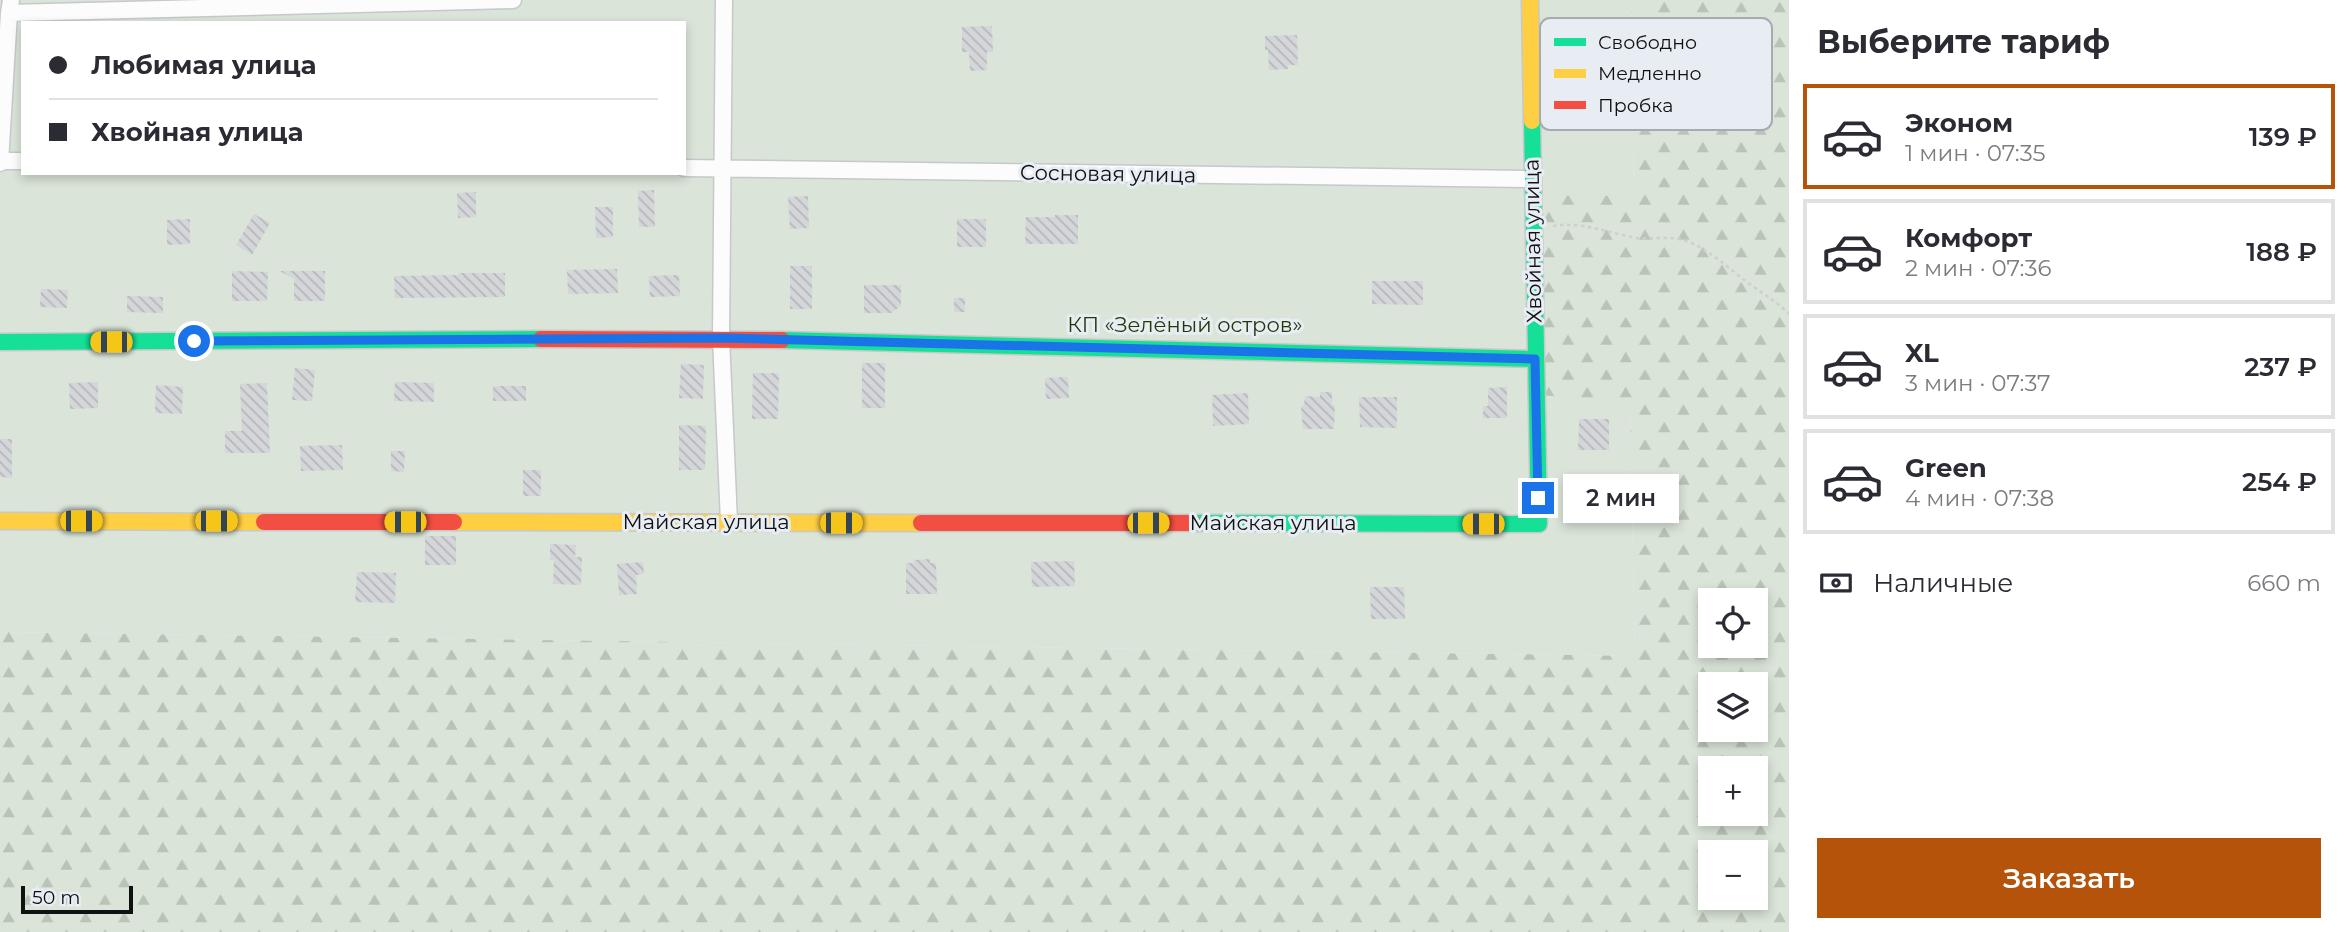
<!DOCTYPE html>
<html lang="ru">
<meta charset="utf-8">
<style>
:root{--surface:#fff;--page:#f7f7f7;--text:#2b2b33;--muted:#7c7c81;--line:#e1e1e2;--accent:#b45309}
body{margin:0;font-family:Montserrat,sans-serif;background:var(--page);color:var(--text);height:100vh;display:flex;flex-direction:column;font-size:26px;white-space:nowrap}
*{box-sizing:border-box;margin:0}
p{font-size:23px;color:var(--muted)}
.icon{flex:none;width:38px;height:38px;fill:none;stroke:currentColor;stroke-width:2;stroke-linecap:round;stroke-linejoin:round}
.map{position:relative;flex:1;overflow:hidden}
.panel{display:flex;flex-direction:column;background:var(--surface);width:560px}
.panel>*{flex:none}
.hud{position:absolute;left:21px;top:21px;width:665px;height:154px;border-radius:0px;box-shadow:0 4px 10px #0003;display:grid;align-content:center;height:154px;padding:0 28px;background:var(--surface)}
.tools{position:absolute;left:1698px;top:588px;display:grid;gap:14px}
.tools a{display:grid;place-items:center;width:70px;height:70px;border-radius:0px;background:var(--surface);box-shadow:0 4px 10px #0003;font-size:35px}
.scale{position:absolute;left:21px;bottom:18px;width:112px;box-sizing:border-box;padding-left:7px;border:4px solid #0f1113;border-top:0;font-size:19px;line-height:24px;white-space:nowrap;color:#0f1113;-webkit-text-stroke:5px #e8edf4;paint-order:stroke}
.end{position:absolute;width:32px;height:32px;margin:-16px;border:9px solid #1a73e8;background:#fff;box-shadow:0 0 0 4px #fff}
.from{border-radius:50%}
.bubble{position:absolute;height:49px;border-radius:0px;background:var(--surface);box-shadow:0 4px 10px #0003;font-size:23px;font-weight:600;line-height:49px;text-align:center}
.car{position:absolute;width:21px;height:42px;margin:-21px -10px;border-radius:9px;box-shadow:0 0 5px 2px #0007;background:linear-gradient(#f5c518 24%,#345 0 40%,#f5c518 0 76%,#345 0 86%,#f5c518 0)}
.hud b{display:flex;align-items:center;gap:24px;height:66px;font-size:26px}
.hud b+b{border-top:2px solid var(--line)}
.hud i{width:18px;height:18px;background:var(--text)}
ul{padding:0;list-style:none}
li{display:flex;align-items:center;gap:21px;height:105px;margin:0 14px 10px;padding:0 14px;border:4px solid var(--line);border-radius:0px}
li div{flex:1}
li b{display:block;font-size:26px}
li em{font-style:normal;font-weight:600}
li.active{border-color:var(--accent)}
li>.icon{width:63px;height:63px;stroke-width:1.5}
h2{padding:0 28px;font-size:32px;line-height:84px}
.pay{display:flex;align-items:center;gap:18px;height:77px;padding:0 28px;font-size:26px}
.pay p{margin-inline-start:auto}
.cta{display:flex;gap:14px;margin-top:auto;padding:14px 28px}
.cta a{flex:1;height:80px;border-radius:0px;background:var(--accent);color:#fff;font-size:28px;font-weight:600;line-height:80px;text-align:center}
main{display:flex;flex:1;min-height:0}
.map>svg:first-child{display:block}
.green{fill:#dae4d8;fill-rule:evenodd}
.forest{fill:url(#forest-firs);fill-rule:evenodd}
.building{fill:url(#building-back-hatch)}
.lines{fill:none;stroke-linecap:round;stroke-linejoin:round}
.street-casing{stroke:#c6c8ca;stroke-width:19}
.fast-casing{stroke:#c6c8ca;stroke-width:19}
.slow-casing{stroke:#c6c8ca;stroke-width:19}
.jam-casing{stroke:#c6c8ca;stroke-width:19}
.path{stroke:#cdcfd0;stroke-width:2.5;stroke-dasharray:3.5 3.5;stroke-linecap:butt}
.street{stroke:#fcfcfd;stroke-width:16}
.fast{stroke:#16e098;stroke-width:16}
.slow{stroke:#ffcf43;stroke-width:16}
.jam{stroke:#f24e42;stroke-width:16}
.route{stroke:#1a73e8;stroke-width:9}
.labels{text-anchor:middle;stroke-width:6;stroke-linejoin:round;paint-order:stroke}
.street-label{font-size:21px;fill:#0f1113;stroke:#e8edf4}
.park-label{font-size:21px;fill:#1f3a08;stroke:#e8edf4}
.key{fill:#e8edf4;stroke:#a7abb0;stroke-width:2}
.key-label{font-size:19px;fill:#0f1113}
</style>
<main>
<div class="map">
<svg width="1789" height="932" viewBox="0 0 1789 932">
<defs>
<pattern id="forest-firs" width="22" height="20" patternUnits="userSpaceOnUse" patternTransform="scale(1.75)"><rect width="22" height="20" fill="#dae4d8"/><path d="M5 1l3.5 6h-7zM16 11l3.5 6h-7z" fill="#bac3b8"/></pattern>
<pattern id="building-back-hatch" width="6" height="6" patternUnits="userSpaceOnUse" patternTransform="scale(1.75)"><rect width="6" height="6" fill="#d4d6d9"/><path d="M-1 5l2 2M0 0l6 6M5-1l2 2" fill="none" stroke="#b5b7b9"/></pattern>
</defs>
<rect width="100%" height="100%" fill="#ebeef1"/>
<path class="green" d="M0,0h1631l3,197 -101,-2 97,206 5,255 -1635,-24zM23,23h661v150h-661z"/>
<path class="forest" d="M1631,0h158v932h-1789v-300l1635,24 -5,-255 -94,-6 -4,-200 102,1zM1710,600h45v46h-45zM1710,684h45v46h-45zM1710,768h45v46h-45zM1710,852h45v46h-45z"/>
<path class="building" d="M992,26l1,26h-6v18l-17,1 -1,-19h-7v-25z
M1297,35l1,30h-10v4l-19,1 -1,-20h-3v-14z
M654,190l1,37h-16l-1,-36z
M476,192v25l-18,1 -1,-25z
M808,196l1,32 -19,1 -2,-32z
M595,207h18v30l-17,1z
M254,214l16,9 -18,32 -16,-10z
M1055,215h23v29h-53l1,-27h29z
M190,219v25l-23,1v-25z
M957,219h29v28h-29z
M790,266h22v43h-22z
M617,269l1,24 -50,1 -1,-24z
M232,271l36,1 -1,29h-35z
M280,271h45v30h-31v-22z
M458,273h47v24l-110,1 -1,-22 64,-1z
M679,275l1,21 -30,1 -1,-21z
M1372,281h51v24l-51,-1z
M864,285h37v21l-10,7h-27z
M41,289l27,1 -1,18 -27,-1z
M127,296l36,1v16l-36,-1z
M954,298h11v14h-11z
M862,363h23v45h-23z
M681,364l23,1 -1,34 -24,-1z
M295,368l20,2 -3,31 -20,-1z
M753,373h26l-1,46h-26z
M1068,377l1,21 -23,1 -1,-21z
M98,382v26l-28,1 -1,-26z
M395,382l39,1v19l-40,-1z
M267,383l3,70h-45v-22h17l-2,-47z
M156,385l27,2 -1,27 -27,-1z
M493,386h33v15h-33z
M1507,387v31h-24v-12h5v-18z
M1320,392h12v13h3l-1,24h-31l-2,-22 3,-2 1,-9 15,1z
M1248,393l1,31 -36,2 -1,-31z
M1359,397h38v31l-37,-1z
M1579,419h30v31h-31z
M679,425l27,1 -1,44h-26z
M0,439h12v39l-12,-1z
M342,445l1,25 -42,1 -1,-25z
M391,451h14l-1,21 -13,-1z
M523,470h18v26h-18z
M425,536h31v29h-31z
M550,544l26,1 -1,12h7l-1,28 -28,-1 1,-24h-4z
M930,559v4h6l1,31h-31v-31h8v-3z
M1074,561l1,25 -43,1 -1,-25z
M643,562l1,12 -8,1 1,19 -18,1 -2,-31z
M357,572l39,1 -1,30 -40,-1z
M1370,587h34l1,32h-34z"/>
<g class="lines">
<g class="street-casing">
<path id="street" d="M724,0l-3,338 8,184
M9,13l504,-13
M0,161h23
M0,163l9,-150 2,-13
M684,168l848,11"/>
</g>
<g class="fast-casing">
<path id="fast" d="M782,340l753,19
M0,342l541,-3
M1193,523l346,1 -7,-403"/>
</g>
<g class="slow-casing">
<path id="slow" d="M1530,0l2,121
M0,521l264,1
M454,522l467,1"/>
</g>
<g class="jam-casing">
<path id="jam" d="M541,339l241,1
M264,522h190
M921,523h272"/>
</g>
<path class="path" d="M1553,226c27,-5 56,7 84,12 13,2 28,-2 42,1 29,7 49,30 72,46 14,10 26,17 38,29"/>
<use href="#street" class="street"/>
<use href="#fast" class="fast"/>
<use href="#slow" class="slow"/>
<use href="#jam" class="jam"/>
</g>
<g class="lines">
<path class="route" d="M194,341l528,-3 813,21 3,139"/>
</g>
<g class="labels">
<g class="street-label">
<text transform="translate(1108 174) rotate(1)" y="7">Сосновая улица</text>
<text transform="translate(1533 241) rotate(-91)" y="7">Хвойная улица</text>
<text x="706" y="529">Майская улица</text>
<text x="1273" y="530">Майская улица</text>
</g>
<g class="park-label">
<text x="1185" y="332">КП «Зелёный остров»</text>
</g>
</g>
<rect x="1540" y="18" width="232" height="112" rx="10" class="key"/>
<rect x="1554" y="38" width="32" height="8" fill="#16e098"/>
<rect x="1554" y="69" width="32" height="9" fill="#ffcf43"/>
<rect x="1554" y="101" width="32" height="8" fill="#f24e42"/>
<g class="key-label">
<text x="1598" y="49">Свободно</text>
<text x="1598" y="80">Медленно</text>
<text x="1598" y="112">Пробка</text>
</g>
</svg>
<div class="tools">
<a><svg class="icon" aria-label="locate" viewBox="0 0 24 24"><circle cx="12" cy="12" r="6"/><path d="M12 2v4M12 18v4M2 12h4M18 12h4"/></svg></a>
<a><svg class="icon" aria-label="layers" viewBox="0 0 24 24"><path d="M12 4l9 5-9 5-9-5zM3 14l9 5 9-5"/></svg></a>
<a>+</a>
<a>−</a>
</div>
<div class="scale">50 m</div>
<i class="end from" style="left:194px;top:341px"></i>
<i class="end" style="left:1538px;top:498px"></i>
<div class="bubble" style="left:1563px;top:474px;width:116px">2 мин</div>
<i class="car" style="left:111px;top:342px;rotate:270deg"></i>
<i class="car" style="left:81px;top:521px;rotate:90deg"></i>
<i class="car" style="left:216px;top:521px;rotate:90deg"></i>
<i class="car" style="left:405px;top:522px;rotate:270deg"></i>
<i class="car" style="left:841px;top:523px;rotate:90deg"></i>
<i class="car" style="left:1148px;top:523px;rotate:90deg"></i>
<i class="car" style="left:1483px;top:524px;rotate:270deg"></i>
<div class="hud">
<b><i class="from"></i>Любимая улица</b>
<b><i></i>Хвойная улица</b>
</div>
</div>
<section class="panel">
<h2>Выберите тариф</h2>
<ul>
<li class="active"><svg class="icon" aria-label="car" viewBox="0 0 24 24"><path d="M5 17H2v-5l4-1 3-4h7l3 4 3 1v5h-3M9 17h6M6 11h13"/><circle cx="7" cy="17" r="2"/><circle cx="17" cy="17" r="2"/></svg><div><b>Эконом</b><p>1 мин · 07:35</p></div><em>139 ₽</em></li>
<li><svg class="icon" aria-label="car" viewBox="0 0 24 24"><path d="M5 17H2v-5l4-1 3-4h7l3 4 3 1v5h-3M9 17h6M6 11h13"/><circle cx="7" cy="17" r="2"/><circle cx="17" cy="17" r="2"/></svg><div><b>Комфорт</b><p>2 мин · 07:36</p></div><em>188 ₽</em></li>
<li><svg class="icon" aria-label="car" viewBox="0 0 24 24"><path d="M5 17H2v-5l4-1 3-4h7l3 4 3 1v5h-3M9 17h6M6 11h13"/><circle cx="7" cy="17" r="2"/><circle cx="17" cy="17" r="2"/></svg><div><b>XL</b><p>3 мин · 07:37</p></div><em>237 ₽</em></li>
<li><svg class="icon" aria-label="car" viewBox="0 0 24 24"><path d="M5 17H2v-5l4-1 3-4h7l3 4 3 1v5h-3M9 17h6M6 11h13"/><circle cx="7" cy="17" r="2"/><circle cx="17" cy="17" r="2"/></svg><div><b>Green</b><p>4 мин · 07:38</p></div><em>254 ₽</em></li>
</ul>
<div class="pay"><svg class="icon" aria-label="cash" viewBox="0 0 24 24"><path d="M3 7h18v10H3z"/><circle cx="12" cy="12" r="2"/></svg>Наличные<p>660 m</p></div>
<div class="cta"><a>Заказать</a></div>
</section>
</main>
